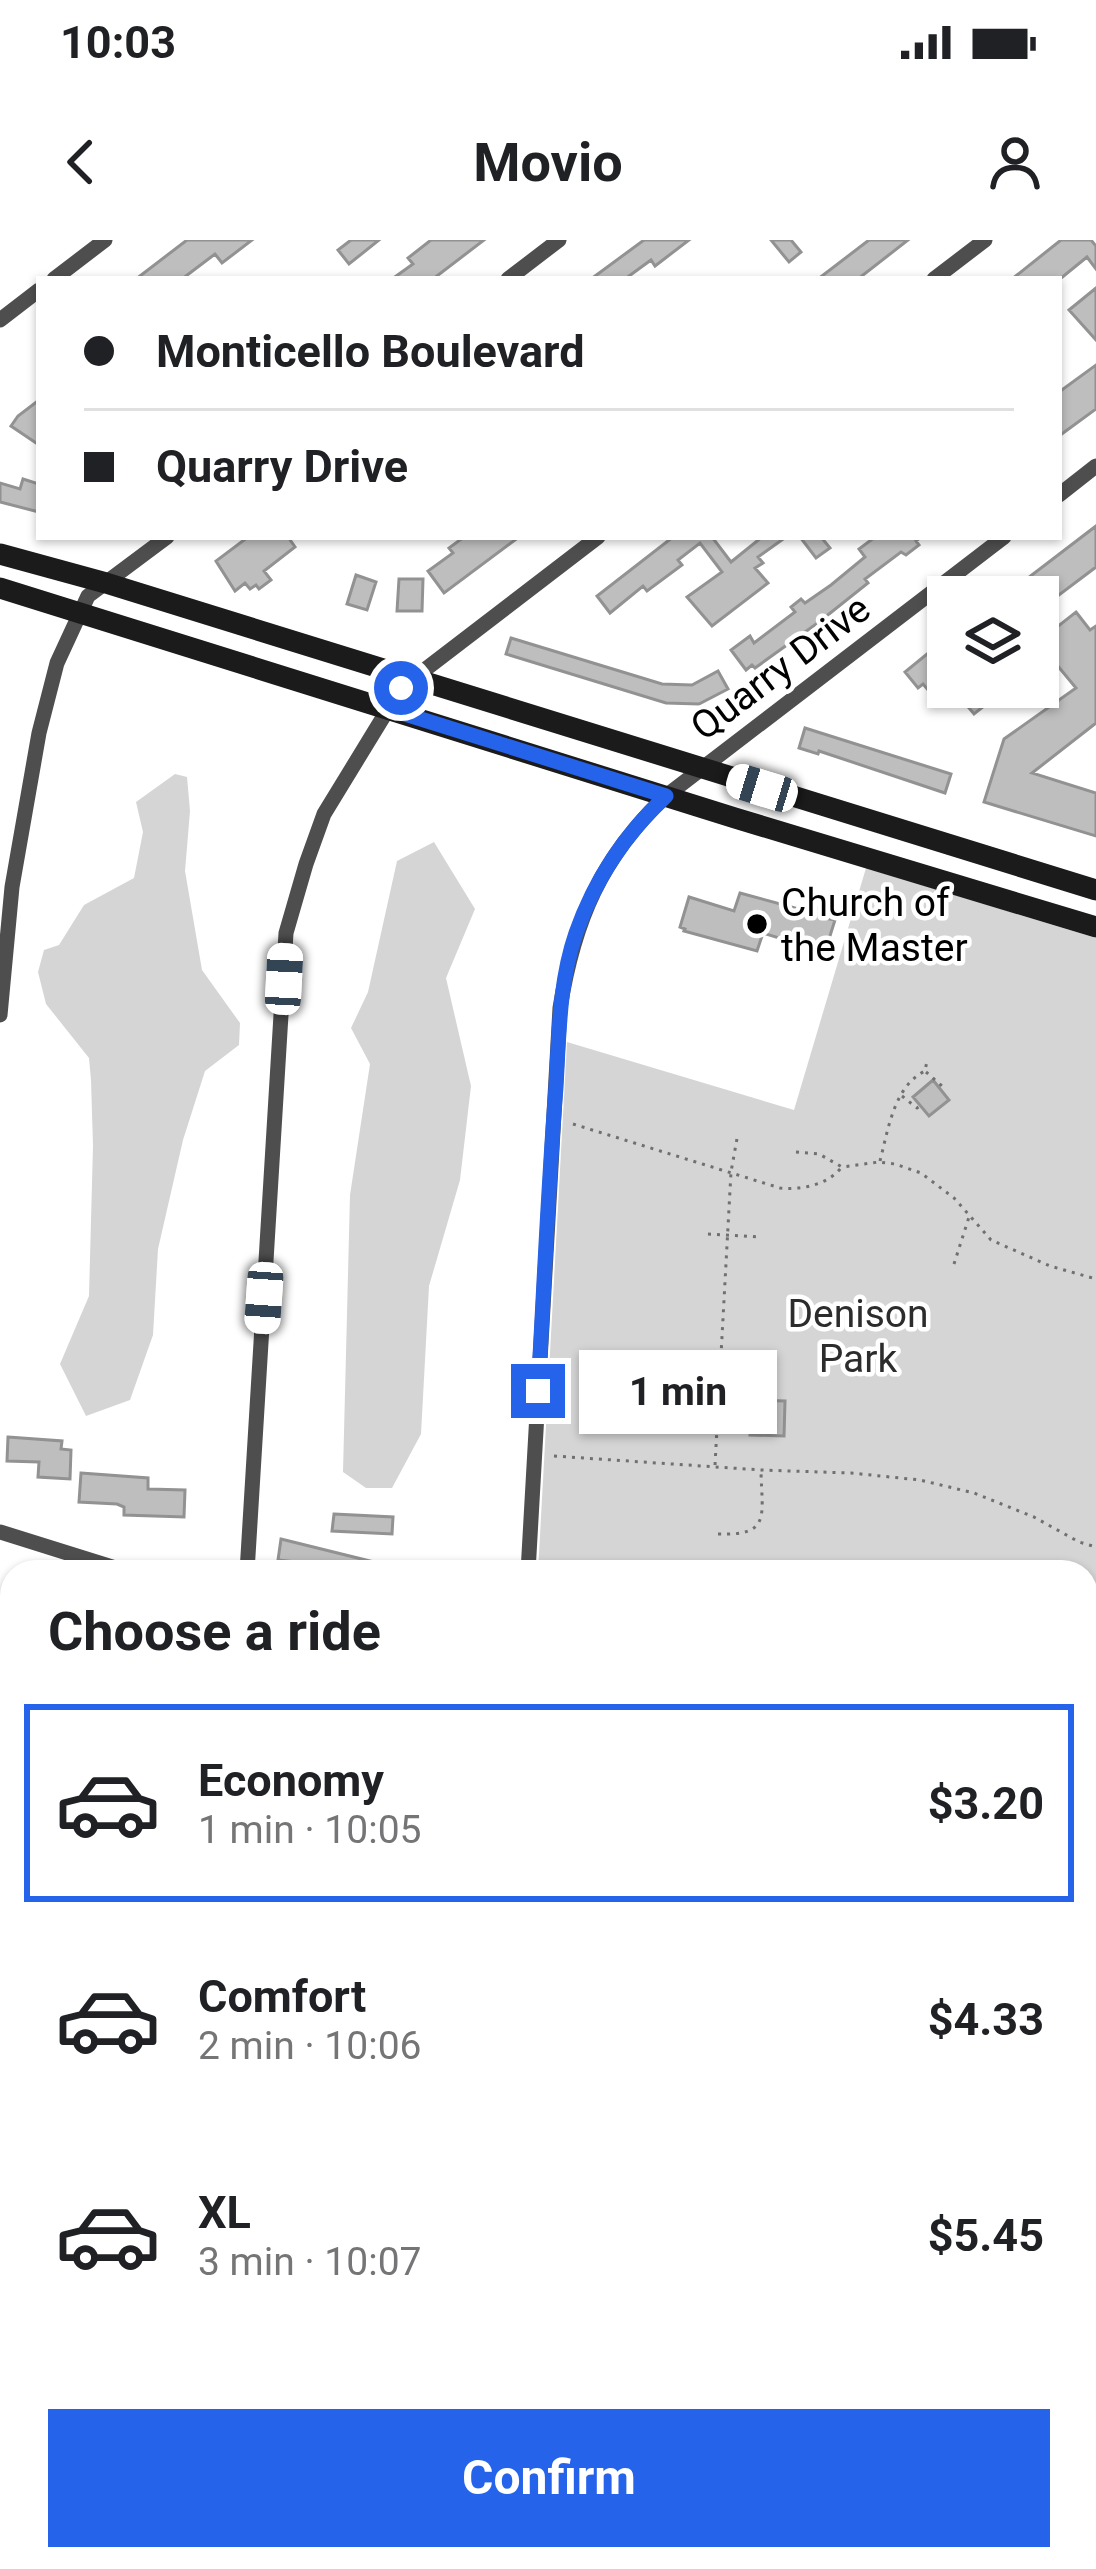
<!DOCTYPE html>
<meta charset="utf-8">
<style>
:root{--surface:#fff;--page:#f2f2f2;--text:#202124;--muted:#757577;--line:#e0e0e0;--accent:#2563eb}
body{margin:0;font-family:Roboto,sans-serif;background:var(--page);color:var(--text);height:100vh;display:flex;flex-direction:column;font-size:45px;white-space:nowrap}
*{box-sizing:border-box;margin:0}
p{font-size:39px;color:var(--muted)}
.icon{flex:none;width:66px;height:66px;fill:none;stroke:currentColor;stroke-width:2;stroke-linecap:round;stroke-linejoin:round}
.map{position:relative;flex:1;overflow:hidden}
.sheet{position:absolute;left:0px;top:1320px;width:1098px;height:1011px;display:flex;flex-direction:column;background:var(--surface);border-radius:36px 36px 0 0;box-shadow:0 3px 9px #0004}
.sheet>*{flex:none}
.hud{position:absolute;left:36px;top:36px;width:1026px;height:264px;border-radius:0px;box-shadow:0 3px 9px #0004;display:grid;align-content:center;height:264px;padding:0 48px;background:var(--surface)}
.fabs{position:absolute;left:927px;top:336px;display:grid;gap:24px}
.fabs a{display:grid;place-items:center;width:132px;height:132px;border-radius:0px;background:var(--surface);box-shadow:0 3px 9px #0004;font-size:60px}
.end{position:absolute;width:54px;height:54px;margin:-27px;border:15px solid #2563eb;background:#fff;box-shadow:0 0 0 6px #fff}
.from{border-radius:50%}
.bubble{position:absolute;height:84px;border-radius:0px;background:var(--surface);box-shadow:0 3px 9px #0004;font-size:39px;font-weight:700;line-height:84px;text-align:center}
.car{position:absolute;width:36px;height:72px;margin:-36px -18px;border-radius:15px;box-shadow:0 0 9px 3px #0007;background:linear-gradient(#fff 24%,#345 0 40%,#fff 0 76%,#345 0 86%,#fff 0)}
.hud b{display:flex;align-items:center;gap:42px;height:114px;font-size:45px}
.hud b+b{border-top:3px solid var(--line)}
.hud i{width:30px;height:30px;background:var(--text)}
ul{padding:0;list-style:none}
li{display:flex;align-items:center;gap:36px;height:198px;margin:0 24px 18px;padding:0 24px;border:6px solid transparent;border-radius:0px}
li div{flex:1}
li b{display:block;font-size:45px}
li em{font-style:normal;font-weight:700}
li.active{border-color:var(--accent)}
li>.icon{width:108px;height:108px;stroke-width:1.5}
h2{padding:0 48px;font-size:54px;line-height:144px}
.action{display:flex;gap:24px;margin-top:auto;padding:24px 48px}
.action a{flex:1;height:138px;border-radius:0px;background:var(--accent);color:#fff;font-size:48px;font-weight:700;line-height:138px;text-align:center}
.status{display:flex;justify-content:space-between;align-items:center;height:84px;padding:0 60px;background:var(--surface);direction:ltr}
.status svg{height:33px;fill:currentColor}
header{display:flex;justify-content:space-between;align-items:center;height:156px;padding:0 48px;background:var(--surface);font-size:54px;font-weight:700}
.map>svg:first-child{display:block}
.green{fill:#d5d5d5}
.building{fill:#bebebe;stroke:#929292;stroke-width:3}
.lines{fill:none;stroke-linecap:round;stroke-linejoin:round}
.path{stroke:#707070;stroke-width:3;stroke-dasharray:3 6;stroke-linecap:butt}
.minor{stroke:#4e4e4e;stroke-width:15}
.tertiary{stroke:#4e4e4e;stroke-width:18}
.secondary{stroke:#1b1b1b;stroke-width:21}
.route{stroke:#2563eb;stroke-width:15}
.poi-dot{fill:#000;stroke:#fff;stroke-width:4.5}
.labels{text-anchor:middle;stroke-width:9;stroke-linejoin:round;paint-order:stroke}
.street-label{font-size:39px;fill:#000;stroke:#fff}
.poi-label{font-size:39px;fill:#000;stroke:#fff;text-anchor:start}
.park-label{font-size:39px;fill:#2c2c2c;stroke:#fff}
</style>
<div class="status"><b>10:03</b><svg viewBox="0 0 49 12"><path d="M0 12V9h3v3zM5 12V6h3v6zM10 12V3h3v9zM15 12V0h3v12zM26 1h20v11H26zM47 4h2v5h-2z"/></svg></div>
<header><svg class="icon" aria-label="back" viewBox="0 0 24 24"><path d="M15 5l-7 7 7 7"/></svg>Movio<svg class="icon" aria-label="person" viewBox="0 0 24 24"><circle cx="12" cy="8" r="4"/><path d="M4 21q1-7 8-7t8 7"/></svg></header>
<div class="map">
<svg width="1096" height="2329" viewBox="0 0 1096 2329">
<rect width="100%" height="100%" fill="#fff"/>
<path class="green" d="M175,534l12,3 3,34 -5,60 17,99 38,53 -1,22 -34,26 -22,69 -25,109 -5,86 -23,65 -44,16 -26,-52 29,-68 4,-150 -2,-66 -2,-22 -43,-54 -8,-32 6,-22 15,-5 25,-40 50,-27 9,-46 -7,-30z
M434,602l41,67 -29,69 25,108 -11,94 -31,106 -8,148 -29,54h-26l-23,-16 7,-277 20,-131 -19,-36 17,-36 29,-131z
M866,628l230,70v745l-10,-3v-108h-548l29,-530 227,68z
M0,1787l12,16v34l-12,9z"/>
<path class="building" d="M187,0h65l-30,23 -7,-9 -33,25h-46z
M351,0h28l-30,24 -11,-14z
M431,0h53l-51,39h-41l21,-15 -5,-6z
M644,0h45l-34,26 -4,-6 -26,19h-34z
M771,0h20l10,12 -12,10z
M869,0h39l-50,39h-40z
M1061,0h30l5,6v23l-9,-12 -27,22h-48z
M1096,48v52l-27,-30z
M1096,125v44l-37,27v-44z
M39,160v45l-28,-19 7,-10z
M23,239l16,5v28l-39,-10v-19l20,6z
M1096,286v41l-37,28 -3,-4 -9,6h-44z
M248,297h40l7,10 -31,24 7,9 -12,9 -3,-4 -6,4 -5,-6 -10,8 -19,-30z
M464,297h55l-75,56 -16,-22 25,-18 -4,-5z
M673,297h39l19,25 31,-25h24l-28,20 5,6 -8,5 13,15 -56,43 -25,-29 35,-25 -22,-29 -22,17 4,5 -35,26 -4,-5 -33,27 -13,-17z
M800,297h21l9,11 -14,10z
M875,297h46l-5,4 3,4 -13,10 -5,-3 -36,27 3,4 -49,39 -64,46 -3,-3 -6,5 -15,-20 19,-14 4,7 41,-31 -4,-5 10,-8 4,4 26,-18 34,-28 -6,-8z
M356,335l20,7 -9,28 -20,-6z
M399,339h24l-1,32h-25z
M1076,372l14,18 6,-4v97l-64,50 64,20v43l-112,-34 20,-63 72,-51 -38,-46z
M948,397v28l-11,9 10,13 -13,10 -11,-13 -5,4 -13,-16z
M511,398l151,46 30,1 26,-14 10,18 -29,15 -33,-1 -160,-49z
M982,447h26l-34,27 -10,-12z
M805,488l146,46 -6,19 -126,-42 -1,3 -19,-6z
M740,653l66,18 2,-6 19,6 -2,7 10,2 -10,32 -62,-19 -6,18 -73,-20 1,-2 -5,-2 9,-30 45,14z
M933,840l16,20 -20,16 -16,-19z
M751,1160l34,1 -1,35 -34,-1z
M8,1197l54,4 -1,8 10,1 -1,29 -32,-2 1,-15 -32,-1z
M81,1233l67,5v11l37,1 -1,27 -60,-2v-8l-7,-3 -38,-2z
M334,1274l59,3 -1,17 -60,-3z
M281,1299l113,28v5h-82l3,-8 -37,-4z"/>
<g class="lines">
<path class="path" d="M926,832l16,14 -3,2
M902,856l15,12 3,-2
M573,884l207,64c22,2 47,-3 61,-20
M796,912l23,2 23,13 37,-5 16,2 26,9 33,25 37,42 59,26 46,13
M880,921c8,-31 14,-75 45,-90l2,-10
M708,994l52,3
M954,1024l15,-47
M554,1216l207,14 90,3 69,7 54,13 60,24 45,25 17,5
M715,1225l16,-293 7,-39
M718,1294c53,2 44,-18 43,-62"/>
<path class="minor" d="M54,39l51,-39
M508,39l51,-39
M934,39l51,-39
M0,80l39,-30
M1059,255l37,-29
M0,775l12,-128 27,-154 18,-70 31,-67 79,-59
M0,1292l128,40
M247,1332l39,-639 20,-69 18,-50 77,-126 197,-151
M528,1332l32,-564c14,-87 41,-151 106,-212l338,-259
M1086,1627l10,4
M0,1665l12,-9
M1086,1887l10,7
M0,1998l12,-9
M1086,2223l10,13
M0,2289l12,-9
M885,2329l13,-10"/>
<path class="tertiary" d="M1086,1676l10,-23
M1086,1758l10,-20
M384,2329l13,-10
M453,2329l13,-10"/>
<path class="secondary" d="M0,314l106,29 990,307
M0,348l735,230 361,109"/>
</g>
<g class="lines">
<path class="route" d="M401,448l-12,21 277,87c-41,38 -71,83 -90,137 -17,49 -17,102 -20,154 -8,101 -12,203 -18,304"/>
</g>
<circle class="poi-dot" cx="757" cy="684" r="12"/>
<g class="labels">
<g class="street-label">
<text transform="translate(780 427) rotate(-37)" y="14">Quarry Drive</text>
</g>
<g class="poi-label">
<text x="781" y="676">Church of<tspan x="781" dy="45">the Master</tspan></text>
</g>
<g class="park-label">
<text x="858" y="1087">Denison<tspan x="858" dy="45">Park</tspan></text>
</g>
</g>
</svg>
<div class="fabs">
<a><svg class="icon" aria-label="layers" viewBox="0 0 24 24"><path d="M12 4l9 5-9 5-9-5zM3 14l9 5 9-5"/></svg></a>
</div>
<i class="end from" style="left:401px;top:448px"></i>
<i class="end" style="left:538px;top:1151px"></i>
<div class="bubble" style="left:579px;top:1110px;width:198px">1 min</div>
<i class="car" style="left:762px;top:548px;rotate:287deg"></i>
<i class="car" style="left:284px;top:739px;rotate:3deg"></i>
<i class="car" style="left:264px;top:1058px;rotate:184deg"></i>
<div class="hud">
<b><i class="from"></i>Monticello Boulevard</b>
<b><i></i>Quarry Drive</b>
</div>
<section class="sheet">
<h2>Choose a ride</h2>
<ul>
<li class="active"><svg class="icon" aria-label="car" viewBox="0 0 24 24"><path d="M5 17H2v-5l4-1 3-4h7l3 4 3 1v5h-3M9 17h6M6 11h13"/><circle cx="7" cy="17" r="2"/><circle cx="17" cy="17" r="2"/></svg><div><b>Economy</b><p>1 min · 10:05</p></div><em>$3.20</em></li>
<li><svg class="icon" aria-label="car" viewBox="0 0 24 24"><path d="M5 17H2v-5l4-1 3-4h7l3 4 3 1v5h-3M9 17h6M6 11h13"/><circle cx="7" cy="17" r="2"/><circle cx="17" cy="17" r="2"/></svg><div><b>Comfort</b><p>2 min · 10:06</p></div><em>$4.33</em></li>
<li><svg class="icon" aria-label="car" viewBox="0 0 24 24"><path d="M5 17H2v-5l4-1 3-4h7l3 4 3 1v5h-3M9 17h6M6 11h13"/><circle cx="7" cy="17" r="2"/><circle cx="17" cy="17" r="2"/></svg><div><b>XL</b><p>3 min · 10:07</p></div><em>$5.45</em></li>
</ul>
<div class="action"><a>Confirm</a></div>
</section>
</div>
